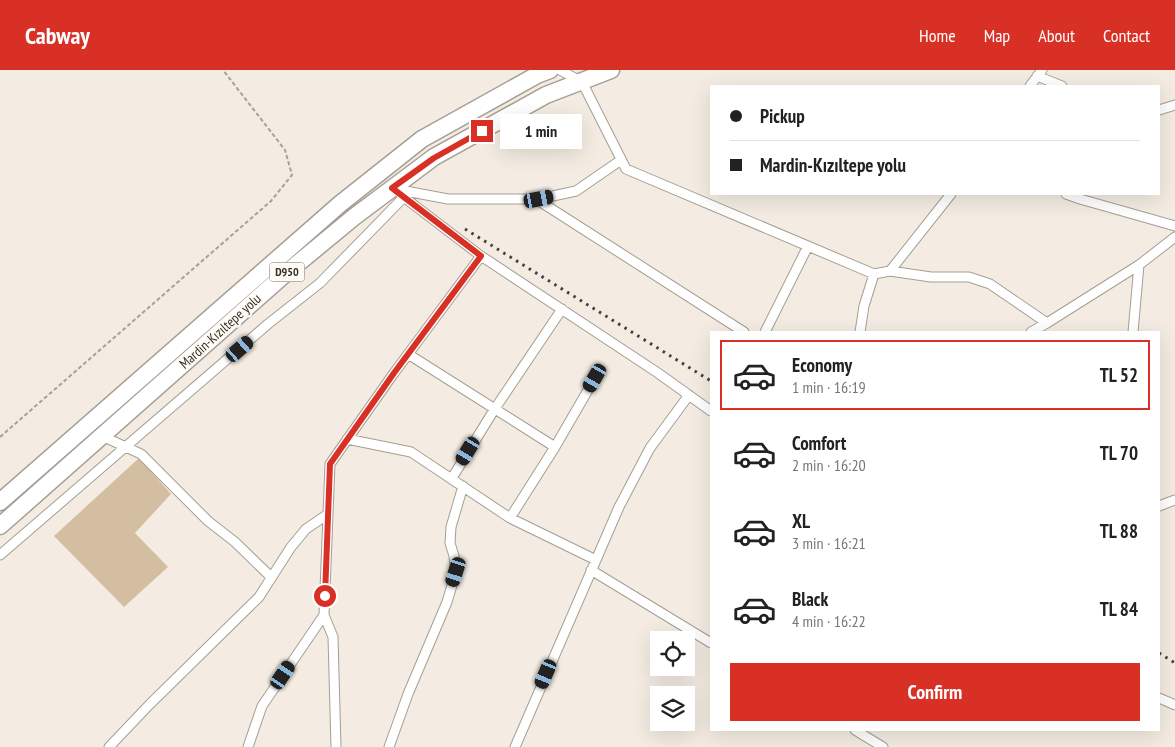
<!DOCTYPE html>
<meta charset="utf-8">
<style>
:root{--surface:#fff;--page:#f2f2f2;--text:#222;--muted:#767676;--line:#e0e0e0;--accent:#d93025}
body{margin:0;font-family:"PT Sans Narrow",sans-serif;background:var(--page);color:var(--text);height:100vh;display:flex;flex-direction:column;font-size:19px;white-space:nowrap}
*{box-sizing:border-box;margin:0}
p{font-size:16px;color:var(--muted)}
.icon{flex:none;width:28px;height:28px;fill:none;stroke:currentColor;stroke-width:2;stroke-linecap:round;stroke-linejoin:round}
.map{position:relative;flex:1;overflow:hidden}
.details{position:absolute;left:710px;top:261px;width:450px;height:400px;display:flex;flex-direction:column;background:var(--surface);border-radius:0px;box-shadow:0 5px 20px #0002}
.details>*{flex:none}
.top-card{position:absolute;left:710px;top:15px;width:450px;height:110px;border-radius:0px;box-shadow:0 5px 20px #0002;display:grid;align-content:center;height:110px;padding:0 20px;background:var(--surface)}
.fabs{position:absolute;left:650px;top:561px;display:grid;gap:10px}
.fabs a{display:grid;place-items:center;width:45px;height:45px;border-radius:0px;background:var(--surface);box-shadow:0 5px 20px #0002;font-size:25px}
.end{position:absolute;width:22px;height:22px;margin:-11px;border:6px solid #d93025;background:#fff;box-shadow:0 0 0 2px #fff}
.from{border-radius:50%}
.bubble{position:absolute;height:35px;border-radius:0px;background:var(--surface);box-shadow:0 5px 20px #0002;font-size:16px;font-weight:700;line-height:35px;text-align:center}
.car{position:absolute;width:15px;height:30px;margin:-15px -8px;border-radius:6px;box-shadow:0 0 4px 1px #0007;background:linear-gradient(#222 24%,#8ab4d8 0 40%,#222 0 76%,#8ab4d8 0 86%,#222 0)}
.top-card b{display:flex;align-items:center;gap:18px;height:48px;font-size:19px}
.top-card b+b{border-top:1px solid var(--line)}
.top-card i{width:12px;height:12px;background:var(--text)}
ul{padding:9px 0 0;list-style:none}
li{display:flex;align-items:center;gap:15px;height:70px;margin:0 10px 8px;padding:0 10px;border:2px solid transparent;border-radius:0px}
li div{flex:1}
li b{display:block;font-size:19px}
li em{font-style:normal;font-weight:700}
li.current{border-color:var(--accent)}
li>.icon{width:45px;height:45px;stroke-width:1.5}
.action{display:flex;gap:10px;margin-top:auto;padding:10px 20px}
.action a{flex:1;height:58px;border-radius:0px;background:var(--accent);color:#fff;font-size:20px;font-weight:700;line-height:58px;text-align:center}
header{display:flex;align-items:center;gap:30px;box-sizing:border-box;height:70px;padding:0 25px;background:var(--accent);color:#fff}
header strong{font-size:24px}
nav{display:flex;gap:28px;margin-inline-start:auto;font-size:18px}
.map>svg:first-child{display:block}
.green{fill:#d3bea1}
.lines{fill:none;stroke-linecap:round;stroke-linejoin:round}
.street-casing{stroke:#a59e94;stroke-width:11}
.highway-casing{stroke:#a59e94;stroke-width:19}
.path{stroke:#a6a098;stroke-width:2;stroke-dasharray:4 2.5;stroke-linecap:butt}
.street{stroke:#fff;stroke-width:9}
.highway{stroke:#fff;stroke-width:16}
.rail{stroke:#44423c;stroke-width:3;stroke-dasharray:2.5 5;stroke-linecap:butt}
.route{stroke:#d93025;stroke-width:6}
.labels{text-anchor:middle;stroke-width:4.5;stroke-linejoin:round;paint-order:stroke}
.shield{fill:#fffaf4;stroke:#6e6b66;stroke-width:1}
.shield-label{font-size:12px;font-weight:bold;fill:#302e29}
.street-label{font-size:14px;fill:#302e29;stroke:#fffaf4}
</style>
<header>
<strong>Cabway</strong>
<nav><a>Home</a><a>Map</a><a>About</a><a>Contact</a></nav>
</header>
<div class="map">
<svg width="1175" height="677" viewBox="0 0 1175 677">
<rect width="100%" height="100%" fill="#f4ece2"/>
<path class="green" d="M139,388l32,36 -36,39 33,34 -44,40 -70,-71z"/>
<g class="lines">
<g class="street-casing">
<path id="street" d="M560,0l22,12 44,87 248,105 16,-3 61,-77
M1037,6l25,10
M1030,16l12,-16
M1159,40l16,-5
M395,119l53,10h91l37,-8 45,-31
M1066,124l14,5 95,27
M401,125l80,61 177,117 53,38
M536,129l208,133
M890,201l41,6h38l21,7 57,39 92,-58 36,-28
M765,262l43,-86
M860,262l4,-26 10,-32
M1031,262l16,-9
M1133,262l6,-67
M408,284l147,93
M102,366l39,18 67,67 27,21 36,35
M347,369l64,13 99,66 86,42
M452,408l42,-68 68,-101
M1159,436l16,-6
M510,448l45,-71 40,-69
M0,485l268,-231 52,-41 84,-86
M591,500l120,73
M324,545l9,22 3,110
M1159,628l16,7
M855,660l28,17
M109,677l40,-42 110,-108 32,-50 15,-18 22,-15
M248,677l14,-41 62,-91 6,-151 64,-91 87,-117
M389,677l19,-53 39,-92 9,-30 -2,-16 -4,-13 1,-16 12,-41
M515,677l104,-240 31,-59 39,-53"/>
</g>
<g class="highway-casing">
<path id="highway" d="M0,432l340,-298 82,-65 115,-64 13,-5
M0,456l285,-252 69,-57 80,-60 112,-62 65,-25"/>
</g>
<path class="path" d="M0,367l271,-236 21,-26 -7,-25 -62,-80"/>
<use href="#street" class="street"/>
<use href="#highway" class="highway"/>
<path class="rail" d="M465,159l246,152
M1159,583l16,10"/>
</g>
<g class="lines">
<path class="route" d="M325,526l5,-132 64,-91 87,-117 -89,-68 42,-30 48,-27"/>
</g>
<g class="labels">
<rect class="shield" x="269.5" y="192.5" width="35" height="19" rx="4"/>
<g class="shield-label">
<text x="287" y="206">D950</text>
</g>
<g class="street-label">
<text transform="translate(220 261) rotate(-42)" y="5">Mardin-Kızıltepe yolu</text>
</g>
</g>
</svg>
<div class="fabs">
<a><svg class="icon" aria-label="locate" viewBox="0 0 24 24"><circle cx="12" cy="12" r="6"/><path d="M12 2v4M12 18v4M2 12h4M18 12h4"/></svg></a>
<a><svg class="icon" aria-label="layers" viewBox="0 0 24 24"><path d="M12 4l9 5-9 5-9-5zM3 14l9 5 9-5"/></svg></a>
</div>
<i class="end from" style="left:325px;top:526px"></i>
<i class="end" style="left:482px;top:61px"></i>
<div class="bubble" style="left:500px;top:44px;width:82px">1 min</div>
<i class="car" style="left:539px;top:129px;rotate:79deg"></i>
<i class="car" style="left:240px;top:279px;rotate:49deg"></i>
<i class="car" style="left:595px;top:308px;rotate:210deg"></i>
<i class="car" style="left:468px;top:381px;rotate:211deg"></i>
<i class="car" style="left:456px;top:502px;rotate:198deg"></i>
<i class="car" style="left:546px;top:604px;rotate:203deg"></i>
<i class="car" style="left:283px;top:605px;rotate:34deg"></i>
<div class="top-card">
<b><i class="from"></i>Pickup</b>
<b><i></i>Mardin-Kızıltepe yolu</b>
</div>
<section class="details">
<ul>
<li class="current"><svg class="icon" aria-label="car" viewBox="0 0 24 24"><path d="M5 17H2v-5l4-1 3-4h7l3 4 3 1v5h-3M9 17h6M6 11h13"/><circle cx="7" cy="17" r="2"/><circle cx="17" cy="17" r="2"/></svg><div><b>Economy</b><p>1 min · 16:19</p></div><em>TL 52</em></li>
<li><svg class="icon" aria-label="car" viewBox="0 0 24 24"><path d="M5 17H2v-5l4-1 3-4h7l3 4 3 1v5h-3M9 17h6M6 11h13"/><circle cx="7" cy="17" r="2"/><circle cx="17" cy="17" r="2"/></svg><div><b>Comfort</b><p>2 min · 16:20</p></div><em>TL 70</em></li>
<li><svg class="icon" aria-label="car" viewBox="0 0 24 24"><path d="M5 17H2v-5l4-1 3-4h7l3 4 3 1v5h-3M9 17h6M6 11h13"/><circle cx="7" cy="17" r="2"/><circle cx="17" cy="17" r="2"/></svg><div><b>XL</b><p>3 min · 16:21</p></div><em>TL 88</em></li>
<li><svg class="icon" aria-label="car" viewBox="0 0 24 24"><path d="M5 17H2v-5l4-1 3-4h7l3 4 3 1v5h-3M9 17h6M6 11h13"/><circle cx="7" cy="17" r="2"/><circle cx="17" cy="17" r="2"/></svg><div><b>Black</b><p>4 min · 16:22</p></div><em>TL 84</em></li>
</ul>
<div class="action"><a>Confirm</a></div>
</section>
</div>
